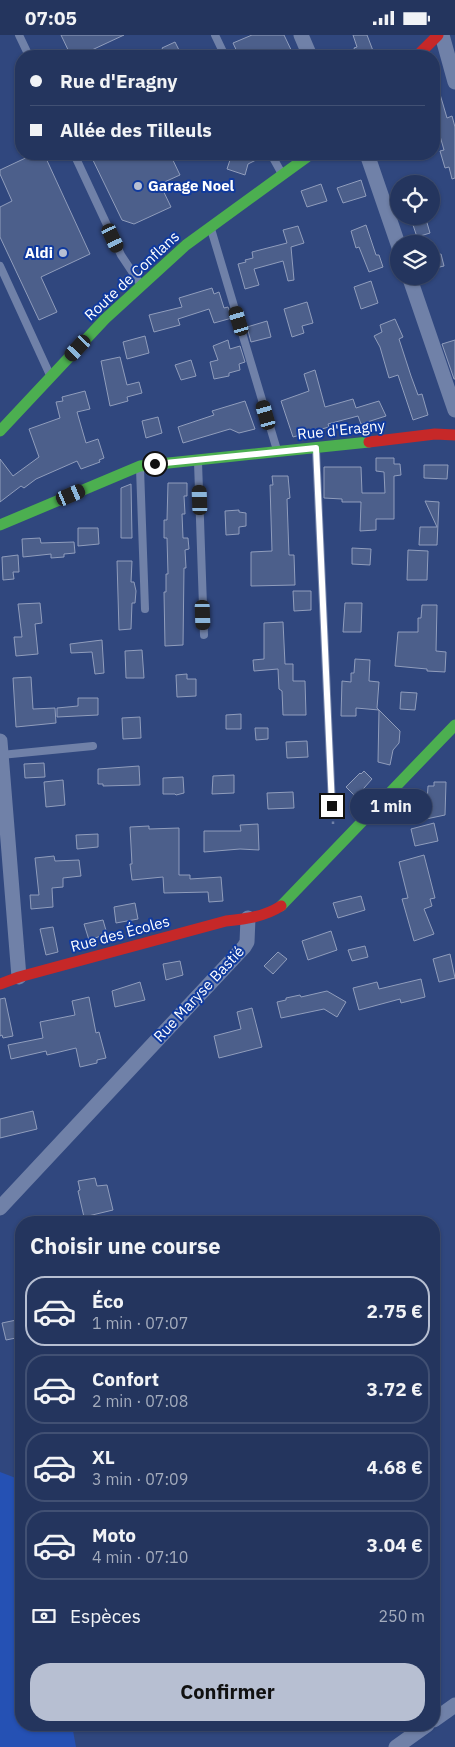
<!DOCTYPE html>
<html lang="fr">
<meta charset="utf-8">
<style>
:root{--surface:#24355e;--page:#2c3d64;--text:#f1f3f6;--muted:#a3abbc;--line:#415073;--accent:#b7bfd2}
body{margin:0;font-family:"IBM Plex Sans",sans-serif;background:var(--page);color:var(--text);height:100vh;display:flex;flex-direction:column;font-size:19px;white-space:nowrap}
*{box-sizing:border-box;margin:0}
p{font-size:16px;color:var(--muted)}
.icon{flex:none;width:28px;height:28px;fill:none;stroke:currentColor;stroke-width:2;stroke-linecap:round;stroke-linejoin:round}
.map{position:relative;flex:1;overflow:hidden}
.side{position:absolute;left:15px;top:1181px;width:425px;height:515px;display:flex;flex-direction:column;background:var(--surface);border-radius:20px;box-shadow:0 1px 4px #0004,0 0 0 1px var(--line)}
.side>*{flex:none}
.top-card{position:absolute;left:15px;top:15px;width:425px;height:110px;border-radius:20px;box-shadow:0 1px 4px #0004,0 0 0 1px var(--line);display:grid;align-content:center;height:110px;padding:0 15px;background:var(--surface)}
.buttons{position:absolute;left:390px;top:140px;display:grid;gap:10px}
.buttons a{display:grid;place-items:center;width:50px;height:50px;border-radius:50%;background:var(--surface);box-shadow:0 1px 4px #0004,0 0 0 1px var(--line);font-size:25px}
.end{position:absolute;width:22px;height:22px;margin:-11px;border:6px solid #fff;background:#111;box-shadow:0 0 0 2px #111}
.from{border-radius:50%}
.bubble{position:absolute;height:35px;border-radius:18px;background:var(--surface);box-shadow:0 1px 4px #0004,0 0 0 1px var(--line);font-size:16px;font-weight:800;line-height:35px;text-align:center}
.car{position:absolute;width:15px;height:30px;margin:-15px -8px;border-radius:6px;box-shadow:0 0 4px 1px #0007;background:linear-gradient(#222 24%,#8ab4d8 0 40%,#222 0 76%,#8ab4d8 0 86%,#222 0)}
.top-card b{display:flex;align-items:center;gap:18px;height:48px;font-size:19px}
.top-card b+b{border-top:1px solid var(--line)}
.top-card i{width:12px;height:12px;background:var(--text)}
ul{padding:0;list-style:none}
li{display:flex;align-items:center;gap:15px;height:70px;margin:0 10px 8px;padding:0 5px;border:2px solid var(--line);border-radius:20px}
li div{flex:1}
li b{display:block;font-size:19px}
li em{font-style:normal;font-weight:800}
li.on{border-color:var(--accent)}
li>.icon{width:45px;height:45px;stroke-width:1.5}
h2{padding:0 15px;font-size:22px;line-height:60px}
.pay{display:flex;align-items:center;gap:12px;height:55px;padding:0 15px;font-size:19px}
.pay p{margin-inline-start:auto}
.button{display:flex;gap:10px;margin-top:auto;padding:10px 15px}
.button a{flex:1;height:58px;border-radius:20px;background:var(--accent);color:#111;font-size:20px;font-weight:800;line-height:58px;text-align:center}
.status{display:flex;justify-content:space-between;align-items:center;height:35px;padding:0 25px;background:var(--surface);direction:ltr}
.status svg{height:14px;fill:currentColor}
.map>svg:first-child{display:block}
.green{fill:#2551b4}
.building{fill:#4c5f8b;stroke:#909dbc}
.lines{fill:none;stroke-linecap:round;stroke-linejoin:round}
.path{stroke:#7081a8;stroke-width:2.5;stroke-dasharray:2.5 4;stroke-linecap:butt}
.lane{stroke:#7081a8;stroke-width:8}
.street{stroke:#7081a8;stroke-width:15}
.fast{stroke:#4caf50;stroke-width:11}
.jam{stroke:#c62828;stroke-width:11}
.route{stroke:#fff;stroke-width:6}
.poi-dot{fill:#b7bfd2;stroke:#103a9e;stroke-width:2}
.labels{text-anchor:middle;stroke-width:4;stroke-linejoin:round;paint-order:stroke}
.poi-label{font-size:15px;font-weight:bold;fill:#fff;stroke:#103a9e;text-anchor:start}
.street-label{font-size:15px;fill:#fff;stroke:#103a9e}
</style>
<div class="status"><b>07:05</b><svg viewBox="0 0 49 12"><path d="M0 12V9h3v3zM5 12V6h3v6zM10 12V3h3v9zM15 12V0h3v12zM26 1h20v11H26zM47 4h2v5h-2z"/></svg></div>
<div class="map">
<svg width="455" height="1712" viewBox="0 0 455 1712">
<rect width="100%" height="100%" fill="#30477e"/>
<path class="green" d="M0,1437l21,8v245h51l4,22h-76z"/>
<path class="building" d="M61,0h63l-45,21h-8z
M252,0h32l10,21h-55l-6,-13z
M353,0h14l8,21h-19l-2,-8 3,-1z
M175,7l7,14h-16l-4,-8z
M437,49l10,34 5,-2 3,11v51l-3,1 -3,-12 -4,1 -5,-17 4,-1 -10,-35v-30z
M34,119h10l46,100 -49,23 16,35 -18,8 -39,-83v-30l12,-6 -12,-27v-4z
M90,119h80l10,21 -20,9 11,23 -37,17 -12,-4z
M232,119h33l1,1 -18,9 -3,11 -18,-6z
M361,145l5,16 -23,7 -6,-15z
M321,149l6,17 -20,6 -6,-16z
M410,181h15l5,17 -13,4z
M366,190l10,30h3l4,12 -14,5 -10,-25 -3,1 -5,-17z
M298,191l6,17 -13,4 3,33 -6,1 -5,-20 -29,8 5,16 -14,4 -7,-25 8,-2 -1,-2 8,-2 -1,-6 35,-9 -4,-13z
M441,219l3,12 -13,3v-13z
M371,246l7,22 -17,6 -7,-22z
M212,253l2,6 5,-2 5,16 4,-1 4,11 -18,5 -5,-14 -31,10 2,6 -26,7 -5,-17 33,-8 -3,-9z
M307,267l6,21 -11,3 2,7 -12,4 -8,-28z
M395,284l8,18 -4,2 12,37 7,19 4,-1 6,21 -15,5 -15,-45 -9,3 -9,-31 -6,-11 8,-4 -2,-7z
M267,286l4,16 -20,5 -4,-15z
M145,301l4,17 -22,6 -4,-17z
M228,305l2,9 10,-3 5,16 -6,2 1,6 -11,3v3l-15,3 -4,-17 8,-2 -5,-14z
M455,305v39h-1l-12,-35z
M120,322l7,28 12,-3 3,11 -15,4 1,4 -18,5 -9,-45z
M191,325l5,16 -15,4 -6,-15z
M315,335l10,37 28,-8 3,9 23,-7 7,15 -25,8 -3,-8 -30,8 1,3 -36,10 -12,-36 28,-10 -5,-17z
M85,356l5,18 -13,3 9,31 12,-4 6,19 -5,2 1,2 -19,7 -4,-8 -41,18 -12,9 -3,-2 -21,16v-43l13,17 26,-19 -10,-28 31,-11 -4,-16 7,-1 -1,-4z
M245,366l10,28 -16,4 -9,-4 -47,14 -5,-16 36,-12 -2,-4z
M158,382l4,16 -16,5 -4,-17z
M376,423h18v6h6l1,11 -7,1v43h-18v11l-16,1 1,-29h-19v-3l-18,-1v-31h37l1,26h23l-1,-21 -8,-1z
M424,430h24l-1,14 -23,-1z
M272,441h16l2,22 -3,1 2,56h5l1,30 -44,1v-34l21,-1 -2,-66h3z
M168,448h19v13h-3l1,18h-3l1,24h5l1,11 -4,1 1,18h-2l-1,77 -18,1 -1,-54h2v-18h2l-1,-36h-3v-18h3z
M131,449l1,54h-11v-50z
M425,466l14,1 -2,43h-18l1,-18h17z
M239,475v2l7,1v13l-7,1v7l-13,1 -1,-24z
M78,493h20l1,16 -21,2z
M40,503l1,5 33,-1 1,11 -11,1v3l-13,1v-4l-28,3 -1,-18z
M352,513l19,1 -1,16 -18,-1z
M408,515l20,1 -1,29h-20z
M18,520l1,17h-6l1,7 -11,1 -1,-23z
M117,526h15l-1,21h3l2,9 -1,12h-3l-1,26 -12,1z
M293,556h18v19l-17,1z
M40,568l2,20 -7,1 3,30 -22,2 -2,-19h8l-4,-33z
M345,568h17l-1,29h-18z
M422,570h15l-1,46 10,1 -1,20 -18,-1v-2l-32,-3 3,-34h20v-14h3z
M283,587l2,42h8v17h12l1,34h-23l-1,-24 -3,-2 -1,-20 -24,2 -1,-11 11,-1v-36z
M102,605l2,33 -9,1 -3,-22 -21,1 -1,-9z
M142,615l2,28h-18l-1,-27z
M355,624l15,1 -1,21 10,1 -2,26 23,23 -1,12 -6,7 -3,15 -12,-3 1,-52 -23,-2v8h-15l1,-35 9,1v-9h3z
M187,639v5h9v17l-19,1 -1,-22z
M31,642l2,32 22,-1 1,15 -40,4 -3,-49z
M401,657l16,1 -2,17 -15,-1z
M78,663h20v17l-41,2v-9l21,-2z
M241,679v15h-15v-14z
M140,682l1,21 -18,1 -1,-21z
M255,693h13v11l-12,1z
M307,706l1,16 -21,1 -1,-16z
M44,728l1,14 -20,1 -1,-14z
M139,731l1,19 -37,1v-2h-5v-15z
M364,736l8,8 -16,18 -10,-10 14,-14 1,1z
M234,740v18l-22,1 1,-18z
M183,742l1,16 -8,2 -1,-1h-12v-16z
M63,745l2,25 -19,2 -2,-25z
M434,747h12l-1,33 -19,4 2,-33h6z
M293,757l1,16 -26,1 -1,-16z
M434,788l4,18 -23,5 -4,-17z
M258,789l1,26 -19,-1 -36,3v-21h37l-1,-6z
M149,791v3l30,-1v47h11v4l31,-2 2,24 -14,1 -1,-10 -44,1 -1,-16 -31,3 -2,-16h2l-2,-37z
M98,799v13l-21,2 -1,-14z
M424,820l11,43 -5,1 2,7 -8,3 10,25 -20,7 -12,-42 6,-1 -9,-36z
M54,821l1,5 24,-1 2,16 -18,2v9l-11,1 1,19 -22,2 -1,-14h9l-4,-37z
M361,861l4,14 -27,8 -5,-15z
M135,868l3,16 -22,4 -2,-16z
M103,885l4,14 -18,6 -5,-16z
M53,892l5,25 -12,3 -6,-26z
M331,896l6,19 -29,10 -6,-19z
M365,911l3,11 -16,4 -4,-11z
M278,917l9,7 -14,15 -9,-8z
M450,919l5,24 -16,4 -6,-23z
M180,926l3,14 -17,5 -3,-16z
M421,944l4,18 -24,6 -1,-4 -41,11 -6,-22 24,-6 2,7z
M140,947l5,18 -30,7 -3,-16z
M327,956l19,11 -9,15 -13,-8 -43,9 -4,-16 9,-2v-2l14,-3 1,2z
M89,962l7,36 3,-1 7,26 -9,2v3l-17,4 -4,-19 -29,7 -1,-4 -35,8 -3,-14 35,-7 -3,-16 35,-7 -3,-14z
M5,963l8,38 -10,2 -1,-3 -2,1v-37z
M252,973l10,39 -43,11 -5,-22 27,-7 -4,-17z
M33,1076l4,18 -37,9v-19z
M95,1143l2,8 10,-1 6,25 -29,7 -6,-26 2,-1 -2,-9z
M21,1284v18l-15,3 -4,-17z"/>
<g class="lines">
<path class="path" d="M333,780v12"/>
<path class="lane" d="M19,0l10,21
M215,0l10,21
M74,119l47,101 20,30
M271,119l11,20
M211,194l66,221
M0,231l50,109
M316,415l16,356
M198,427l6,173
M140,433l5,141
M1,720l92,-9"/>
<path class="street" d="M301,0l9,21
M442,0l13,47
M367,119l32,93
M409,241l46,134
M0,706l19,236
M0,1173l244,-261 3,-5 1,-24
M434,1685l21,-15
M396,1712l31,-22"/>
<path class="fast" d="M0,396l105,-112 81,-74 125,-91
M0,490l140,-59 229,-24
M281,871l174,-181"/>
<path class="jam" d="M417,21l21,-21
M369,407l66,-8 20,1
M0,949l19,-7 207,-56c19,-2 38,-4 55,-15"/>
</g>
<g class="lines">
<path class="route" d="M155,429l161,-16 16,358"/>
</g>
<g class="poi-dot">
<circle cx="138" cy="151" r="5"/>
<circle cx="63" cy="218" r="5"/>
</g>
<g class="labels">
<g class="poi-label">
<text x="148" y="156">Garage Noel</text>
<text x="53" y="223" text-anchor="end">Aldi</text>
</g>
<g class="street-label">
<text transform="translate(132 241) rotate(-43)" y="5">Route de Conflans</text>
<text transform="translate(341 395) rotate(-6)" y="5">Rue d'Eragny</text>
<text transform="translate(120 899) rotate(-15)" y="5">Rue des Écoles</text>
<text transform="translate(199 959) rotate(-47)" y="5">Rue Maryse Bastié</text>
</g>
</g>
</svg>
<div class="buttons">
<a><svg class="icon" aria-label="locate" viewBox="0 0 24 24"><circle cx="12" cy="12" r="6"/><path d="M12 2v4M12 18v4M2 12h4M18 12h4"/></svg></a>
<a><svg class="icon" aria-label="layers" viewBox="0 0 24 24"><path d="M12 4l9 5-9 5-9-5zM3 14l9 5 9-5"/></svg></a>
</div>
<i class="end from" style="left:155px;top:429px"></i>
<i class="end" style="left:332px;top:771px"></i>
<div class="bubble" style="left:350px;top:754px;width:82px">1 min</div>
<i class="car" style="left:113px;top:203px;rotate:155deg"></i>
<i class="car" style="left:239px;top:286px;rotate:343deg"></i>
<i class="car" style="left:78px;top:313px;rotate:223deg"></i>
<i class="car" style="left:266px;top:380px;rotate:344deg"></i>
<i class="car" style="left:71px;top:460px;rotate:67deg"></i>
<i class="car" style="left:200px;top:465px;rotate:358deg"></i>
<i class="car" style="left:203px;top:580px;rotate:178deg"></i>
<div class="top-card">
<b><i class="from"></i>Rue d'Eragny</b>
<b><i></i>Allée des Tilleuls</b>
</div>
<section class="side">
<h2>Choisir une course</h2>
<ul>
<li class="on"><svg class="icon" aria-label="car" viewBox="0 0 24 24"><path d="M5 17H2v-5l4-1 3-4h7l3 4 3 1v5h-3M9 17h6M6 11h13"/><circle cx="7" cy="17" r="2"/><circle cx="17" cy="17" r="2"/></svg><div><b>Éco</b><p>1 min · 07:07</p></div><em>2.75 €</em></li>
<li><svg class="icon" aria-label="car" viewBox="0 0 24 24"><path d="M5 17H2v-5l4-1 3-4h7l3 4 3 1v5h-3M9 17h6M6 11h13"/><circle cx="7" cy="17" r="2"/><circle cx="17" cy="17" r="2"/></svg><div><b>Confort</b><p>2 min · 07:08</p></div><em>3.72 €</em></li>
<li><svg class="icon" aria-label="car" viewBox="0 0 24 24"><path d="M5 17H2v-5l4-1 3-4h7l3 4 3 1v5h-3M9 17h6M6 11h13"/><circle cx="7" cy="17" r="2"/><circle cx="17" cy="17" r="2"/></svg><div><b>XL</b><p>3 min · 07:09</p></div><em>4.68 €</em></li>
<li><svg class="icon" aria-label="car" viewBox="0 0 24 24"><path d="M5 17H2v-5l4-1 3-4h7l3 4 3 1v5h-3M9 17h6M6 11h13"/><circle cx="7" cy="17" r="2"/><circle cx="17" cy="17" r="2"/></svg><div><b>Moto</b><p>4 min · 07:10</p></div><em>3.04 €</em></li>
</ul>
<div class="pay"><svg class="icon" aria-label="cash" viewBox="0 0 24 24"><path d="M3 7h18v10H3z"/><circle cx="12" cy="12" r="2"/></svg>Espèces<p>250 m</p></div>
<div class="button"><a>Confirmer</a></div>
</section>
</div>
